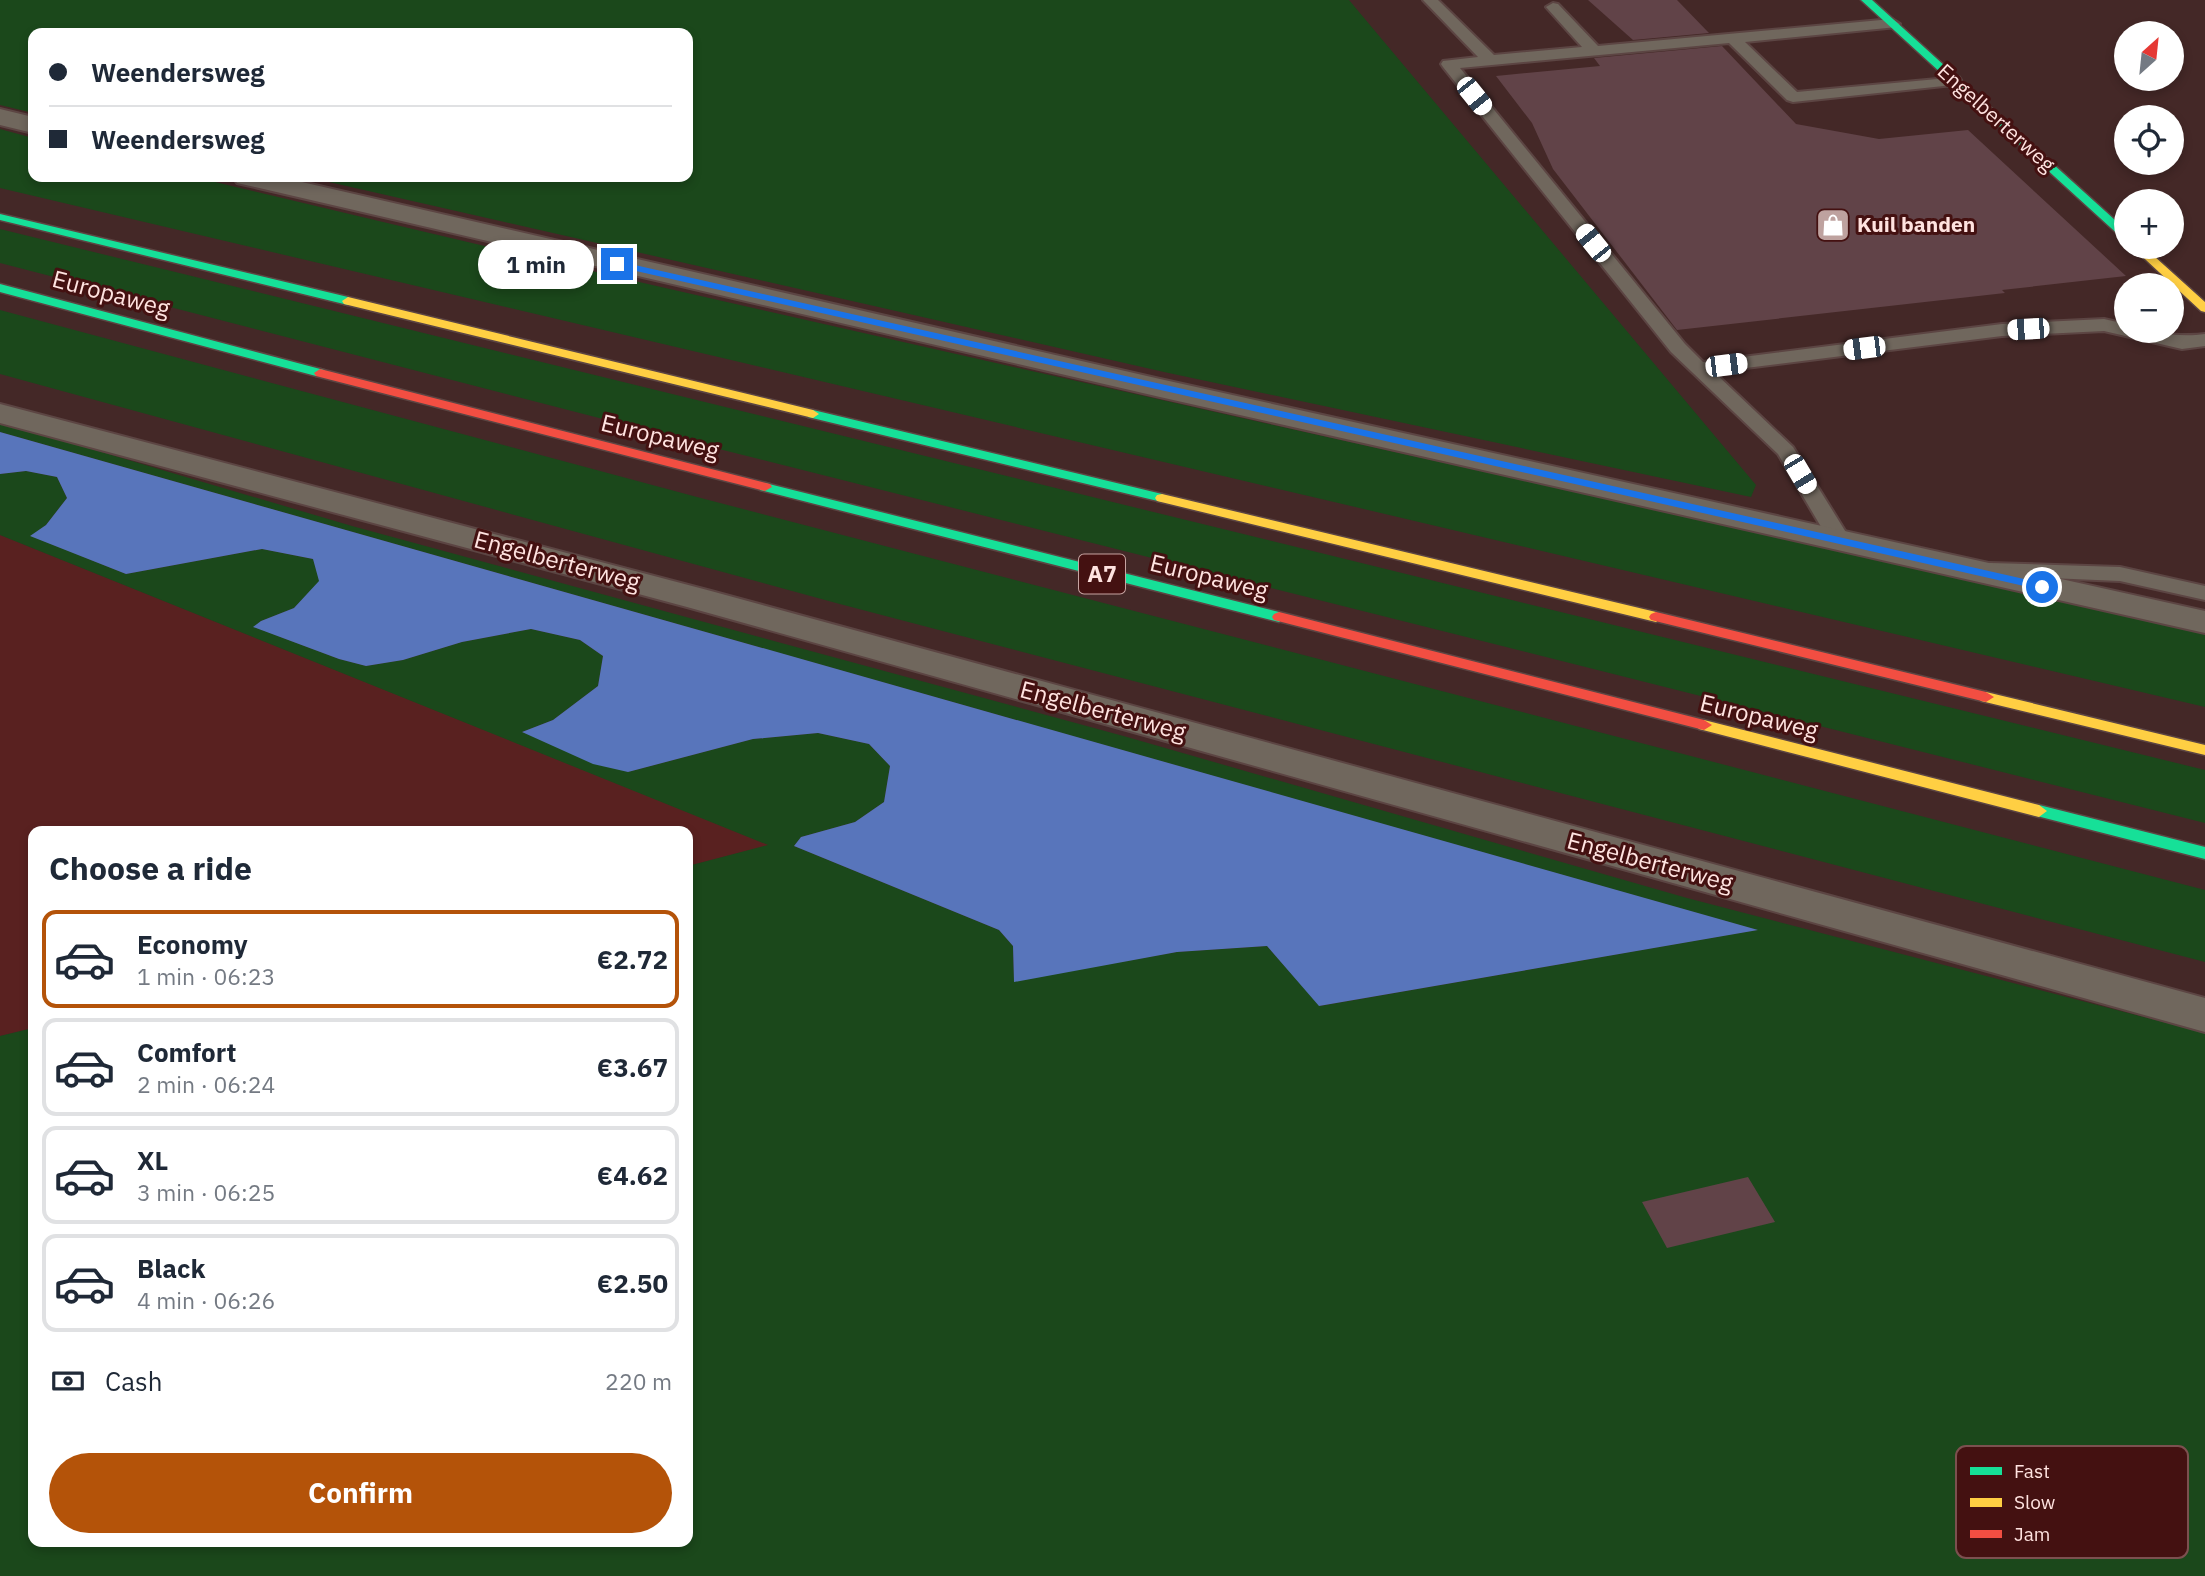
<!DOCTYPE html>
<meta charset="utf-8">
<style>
:root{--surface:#fff;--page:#f6f6f7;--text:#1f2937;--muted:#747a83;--line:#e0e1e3;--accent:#b45309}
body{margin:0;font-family:"IBM Plex Sans",sans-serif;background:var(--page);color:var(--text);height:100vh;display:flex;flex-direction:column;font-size:26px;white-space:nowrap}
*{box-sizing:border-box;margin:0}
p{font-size:23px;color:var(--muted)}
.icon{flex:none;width:38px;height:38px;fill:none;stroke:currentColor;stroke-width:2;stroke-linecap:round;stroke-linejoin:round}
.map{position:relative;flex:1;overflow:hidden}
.panel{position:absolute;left:28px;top:826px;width:665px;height:721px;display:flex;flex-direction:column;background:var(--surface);border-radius:14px;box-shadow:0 4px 10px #0003}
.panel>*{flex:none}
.guide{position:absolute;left:28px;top:28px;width:665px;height:154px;border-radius:14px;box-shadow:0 4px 10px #0003;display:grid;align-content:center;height:154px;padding:0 21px;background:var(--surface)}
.needle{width:46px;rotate:27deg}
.fabs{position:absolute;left:2114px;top:21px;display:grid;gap:14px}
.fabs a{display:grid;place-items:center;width:70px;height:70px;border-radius:50%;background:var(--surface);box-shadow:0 4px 10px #0003;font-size:35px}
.end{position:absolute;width:32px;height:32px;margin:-16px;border:9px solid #1a73e8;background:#fff;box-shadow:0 0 0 4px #fff}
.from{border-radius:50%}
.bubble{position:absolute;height:49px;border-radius:24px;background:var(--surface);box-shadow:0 4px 10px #0003;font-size:23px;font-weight:800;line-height:49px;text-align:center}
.car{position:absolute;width:21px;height:42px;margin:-21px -10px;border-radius:9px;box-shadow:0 0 5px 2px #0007;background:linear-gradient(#fff 24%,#345 0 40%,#fff 0 76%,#345 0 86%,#fff 0)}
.guide b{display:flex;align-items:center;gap:24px;height:66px;font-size:26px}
.guide b+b{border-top:2px solid var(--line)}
.guide i{width:18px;height:18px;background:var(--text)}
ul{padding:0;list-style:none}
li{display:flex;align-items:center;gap:21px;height:98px;margin:0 14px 10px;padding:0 7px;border:4px solid var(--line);border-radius:14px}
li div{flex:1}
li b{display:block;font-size:26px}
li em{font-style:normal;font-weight:800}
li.current{border-color:var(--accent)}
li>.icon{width:63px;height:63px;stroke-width:1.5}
h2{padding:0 21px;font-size:32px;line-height:84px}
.pay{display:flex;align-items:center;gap:18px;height:77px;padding:0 21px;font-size:26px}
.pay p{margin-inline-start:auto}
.action{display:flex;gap:14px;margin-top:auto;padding:14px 21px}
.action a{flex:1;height:80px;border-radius:42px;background:var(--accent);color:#fff;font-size:28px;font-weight:800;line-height:80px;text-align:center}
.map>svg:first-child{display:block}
.built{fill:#592120}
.green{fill:#1b481b}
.water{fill:#5875bb}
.building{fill:#614348}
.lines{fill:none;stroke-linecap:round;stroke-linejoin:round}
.lane-casing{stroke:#5c4543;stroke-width:4}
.street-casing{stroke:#5c4543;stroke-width:4}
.fast-casing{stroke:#5c4543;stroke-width:3}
.slow-casing{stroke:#5c4543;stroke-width:3}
.jam-casing{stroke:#5c4543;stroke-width:3}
.lane{fill:#70675d;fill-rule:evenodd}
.street{fill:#70675d;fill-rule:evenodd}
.fast{fill:#16e098;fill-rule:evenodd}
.slow{fill:#ffcf43;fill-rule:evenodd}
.jam{fill:#f24e42;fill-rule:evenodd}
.route{fill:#1a73e8}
.labels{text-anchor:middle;stroke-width:6;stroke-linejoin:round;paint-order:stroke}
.far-street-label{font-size:21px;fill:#ffe3e0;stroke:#411}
.far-poi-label{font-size:21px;font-weight:bold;fill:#ffe3e0;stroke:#411;text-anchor:start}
.shield{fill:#411;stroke:#c7a4a2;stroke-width:2}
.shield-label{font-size:23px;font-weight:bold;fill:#ffe3e0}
.street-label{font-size:24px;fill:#ffe3e0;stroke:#411}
.key{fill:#411;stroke:#7c504f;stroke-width:2}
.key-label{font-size:19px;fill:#ffe3e0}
</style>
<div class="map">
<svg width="2205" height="1576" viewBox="0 0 2205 1576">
<rect width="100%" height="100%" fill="#442827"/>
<path class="built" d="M0,535l770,310 -82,21v-35h-655v197l-33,8z"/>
<path class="green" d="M0,0h1349l407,485 -5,12 -587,-125 -857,-195h381v-144h-655v80l-33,-8z
M0,129l33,9v39h162c667,162 1340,303 2010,456v74l-2205,-519z
M0,229l2205,541v53l-1482,-373 -723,-187z
M0,310l697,187 1508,393v72l-1369,-359 -836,-229z
M0,422l352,104 775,211 560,161 518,135v543h-2205v-540l33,-8v514h655v-676l80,-21 -768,-310v-61l26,-3 31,6 10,21 -21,27 -15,11 95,38 136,-25 51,10 7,22 -26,27 -33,13 -7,6 85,32 27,7 37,-6 59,-18 69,-13 49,11 23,16 -5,30 -45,34 -31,12 106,40 125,-33 65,-6 51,11 21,22 -6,36 -29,20 -54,15 -7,9 205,84 14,16 1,35 163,-29 90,-6 53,60 437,-76 -1757,-498z"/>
<path class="water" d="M0,432l1758,498 -439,76 -52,-60 -90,6 -163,30 -1,-36 -14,-16 -205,-84 7,-9 54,-15 29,-20 6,-36 -21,-22 -51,-11 -65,6 -125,33 -35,-8 -71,-32 31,-12 45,-34 5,-30 -23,-16 -49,-11 -69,13 -59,18 -37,6 -27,-7 -86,-32 8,-6 33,-13 25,-27 -6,-22 -51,-10 -136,25 -96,-38 16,-11 21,-27 -10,-21 -31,-6 -26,3z"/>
<path class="building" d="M1588,0h89l32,33 -76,7z
M1722,46l74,78 83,15 89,-9 158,146 -124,14 3,3 -328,37 -124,-161 -21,-46 -36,-47 104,-10 -6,-8z
M1748,1177l27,45 -108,26 -25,-46z"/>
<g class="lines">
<g class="lane-casing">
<path id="lane" d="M1423,0h15l56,55 88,-8 -36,-40 7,-4 5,1 40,42 294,-27 8,5 -3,3 -152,15 52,50 162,-15 2,3 -8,5 -160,17 -6,-2 -58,-57 -269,25 225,276 18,18 299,-38 102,-5 22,5v7c28,0 52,7 79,3v12l-23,3 -78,-18 -102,5 -288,36 79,75 59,95 -3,5h-16l-55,-93 -107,-102 -228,-285 -2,-3 2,-3 35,-4z
M1990,563l130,4 85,19v14l-85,-19 -138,-6 -3,-5 3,-5z"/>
</g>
<g class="street-casing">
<path id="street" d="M0,109l33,8v16l-33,-8z
M233,177h47l880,202 1045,232v22l-1045,-236 -914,-212 -9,-2z
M0,404l711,187 1494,407v34l-1518,-425 -687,-184z"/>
</g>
<g class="fast-casing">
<path id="fast" d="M1861,0h11l254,230v9l-4,-1z
M0,214l348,83 6,4 -6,4 -348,-85z
M0,284l324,86 2,3 -2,3h-8l-316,-84z
M813,410l349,84 7,4 -7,4 -354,-85v-6z
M765,483l514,129 7,5 -7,5 -519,-132v-6z
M2039,805l166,42v12l-172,-44 -2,-4 2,-4z"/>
</g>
<g class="slow-casing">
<path id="slow" d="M2132,247h12l61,55v10l-4,-1z
M348,297l465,113 6,4 -6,4 -469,-114 -2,-3z
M1162,494l494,118 7,5 -7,5 -499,-121 -2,-3 2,-3z
M1986,692l219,53v10l-224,-54 -3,-4z
M1704,720l335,85 8,6 -8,6 -340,-88 -3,-4z"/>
</g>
<g class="jam-casing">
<path id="jam" d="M320,369l450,115 2,3 -7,4 -449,-115 -2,-3z
M1279,612l425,108 8,5 -8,5 -430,-110 -2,-3 2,-3z
M1656,612l330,80 8,5 -8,5 -335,-82 -2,-3 2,-3z"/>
</g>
<use href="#lane" class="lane"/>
<use href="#street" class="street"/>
<use href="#fast" class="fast"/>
<use href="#slow" class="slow"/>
<use href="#jam" class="jam"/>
</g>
<path class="route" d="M617,261l1425,322 6,4 -6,3 -1428,-324z"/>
<defs>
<g id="shop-square" transform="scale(1.75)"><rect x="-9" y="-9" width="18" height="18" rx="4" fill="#bea29f" stroke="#411"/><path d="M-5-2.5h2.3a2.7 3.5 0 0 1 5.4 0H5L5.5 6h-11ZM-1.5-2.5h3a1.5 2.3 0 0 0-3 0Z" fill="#fff"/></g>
</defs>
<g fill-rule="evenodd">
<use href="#shop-square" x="1833" y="225"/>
</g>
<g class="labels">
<g class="far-street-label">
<text transform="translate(1996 118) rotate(42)" y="7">Engelberterweg</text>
</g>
<g class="far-poi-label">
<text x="1857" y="232">Kuil banden</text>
</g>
<rect class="shield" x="1079" y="554.5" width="46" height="39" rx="5"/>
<g class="shield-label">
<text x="1102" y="582">A7</text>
</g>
<g class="street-label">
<text transform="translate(111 294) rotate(15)" y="8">Europaweg</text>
<text transform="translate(660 437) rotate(14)" y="8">Europaweg</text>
<text transform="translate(557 561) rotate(15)" y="8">Engelberterweg</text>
<text transform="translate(1209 577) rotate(14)" y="8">Europaweg</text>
<text transform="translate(1103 711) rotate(15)" y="8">Engelberterweg</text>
<text transform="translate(1759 717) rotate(14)" y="8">Europaweg</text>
<text transform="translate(1650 862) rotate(15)" y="8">Engelberterweg</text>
</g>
</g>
<rect x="1956" y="1446" width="232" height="112" rx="10" class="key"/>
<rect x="1970" y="1467" width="32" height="8" fill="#16e098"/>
<rect x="1970" y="1498" width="32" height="9" fill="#ffcf43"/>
<rect x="1970" y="1530" width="32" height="8" fill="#f24e42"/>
<g class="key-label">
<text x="2014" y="1478">Fast</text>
<text x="2014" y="1509">Slow</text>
<text x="2014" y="1541">Jam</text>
</g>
</svg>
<div class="fabs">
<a><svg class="needle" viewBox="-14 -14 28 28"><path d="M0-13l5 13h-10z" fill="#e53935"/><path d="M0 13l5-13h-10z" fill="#747a83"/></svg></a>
<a><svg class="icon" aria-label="locate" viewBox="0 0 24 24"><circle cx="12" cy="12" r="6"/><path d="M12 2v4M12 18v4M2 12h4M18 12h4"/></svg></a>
<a>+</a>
<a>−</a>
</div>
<i class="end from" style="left:2042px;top:587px"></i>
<i class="end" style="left:617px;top:264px"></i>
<div class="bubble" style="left:478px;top:240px;width:116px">1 min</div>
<i class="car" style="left:1474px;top:96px;rotate:141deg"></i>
<i class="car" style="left:1593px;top:243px;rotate:321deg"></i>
<i class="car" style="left:2028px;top:329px;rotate:267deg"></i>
<i class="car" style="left:1864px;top:348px;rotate:263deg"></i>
<i class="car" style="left:1726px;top:365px;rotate:83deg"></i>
<i class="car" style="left:1800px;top:474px;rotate:149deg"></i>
<div class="guide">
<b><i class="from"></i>Weendersweg</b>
<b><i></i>Weendersweg</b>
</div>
<section class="panel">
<h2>Choose a ride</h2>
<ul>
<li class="current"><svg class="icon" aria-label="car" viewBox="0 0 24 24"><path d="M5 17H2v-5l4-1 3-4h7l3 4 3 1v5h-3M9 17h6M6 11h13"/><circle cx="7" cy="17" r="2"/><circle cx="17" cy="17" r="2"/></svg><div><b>Economy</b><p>1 min · 06:23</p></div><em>€2.72</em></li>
<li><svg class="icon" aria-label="car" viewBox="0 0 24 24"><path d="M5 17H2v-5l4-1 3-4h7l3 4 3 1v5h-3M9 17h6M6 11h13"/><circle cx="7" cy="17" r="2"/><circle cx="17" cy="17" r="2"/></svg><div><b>Comfort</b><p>2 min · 06:24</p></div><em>€3.67</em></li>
<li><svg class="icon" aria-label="car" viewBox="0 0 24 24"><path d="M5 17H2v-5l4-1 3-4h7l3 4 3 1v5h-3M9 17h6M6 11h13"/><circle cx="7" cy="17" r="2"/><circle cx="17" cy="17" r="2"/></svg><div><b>XL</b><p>3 min · 06:25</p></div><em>€4.62</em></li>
<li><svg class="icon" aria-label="car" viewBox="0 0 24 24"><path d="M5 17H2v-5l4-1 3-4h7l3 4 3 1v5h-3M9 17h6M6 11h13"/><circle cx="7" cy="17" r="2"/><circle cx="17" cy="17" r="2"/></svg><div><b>Black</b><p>4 min · 06:26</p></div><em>€2.50</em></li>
</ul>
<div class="pay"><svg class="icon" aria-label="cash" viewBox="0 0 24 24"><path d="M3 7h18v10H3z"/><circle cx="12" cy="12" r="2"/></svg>Cash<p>220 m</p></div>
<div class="action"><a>Confirm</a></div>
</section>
</div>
